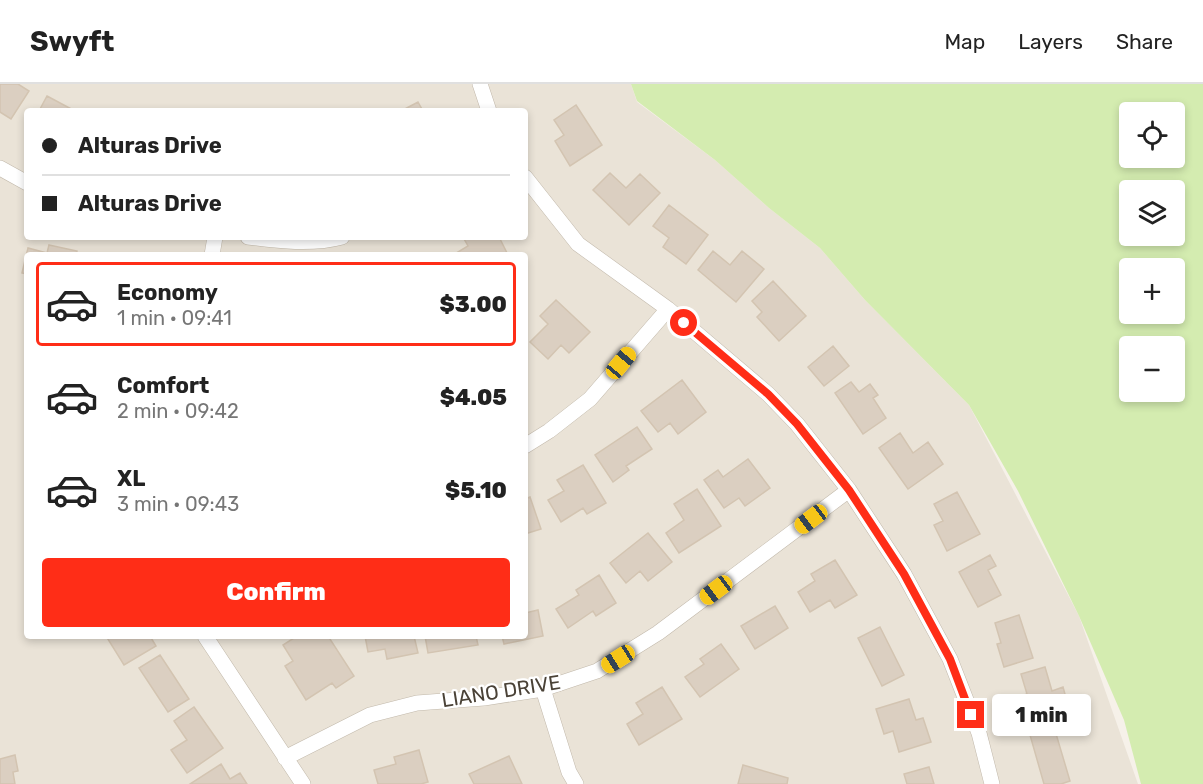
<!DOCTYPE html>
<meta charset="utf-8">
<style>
:root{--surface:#fff;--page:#f2f2f2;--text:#222;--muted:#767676;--line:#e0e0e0;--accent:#ff2d17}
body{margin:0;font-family:Rubik,sans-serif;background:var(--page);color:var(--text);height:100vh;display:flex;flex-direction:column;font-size:22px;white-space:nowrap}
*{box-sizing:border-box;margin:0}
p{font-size:20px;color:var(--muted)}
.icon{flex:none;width:33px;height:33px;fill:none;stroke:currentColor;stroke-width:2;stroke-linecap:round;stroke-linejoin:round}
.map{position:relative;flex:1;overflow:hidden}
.details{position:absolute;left:24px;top:168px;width:504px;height:387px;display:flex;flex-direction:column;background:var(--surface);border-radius:6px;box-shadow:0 3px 9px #0003}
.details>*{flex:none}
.banner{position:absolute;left:24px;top:24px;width:504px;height:132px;border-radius:6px;box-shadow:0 3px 9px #0003;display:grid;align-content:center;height:132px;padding:0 18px;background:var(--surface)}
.tools{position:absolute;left:1119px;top:18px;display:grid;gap:12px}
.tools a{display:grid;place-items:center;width:66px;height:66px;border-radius:6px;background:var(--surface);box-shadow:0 3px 9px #0003;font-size:30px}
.end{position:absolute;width:27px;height:27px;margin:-14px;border:8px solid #ff2d17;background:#fff;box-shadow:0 0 0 3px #fff}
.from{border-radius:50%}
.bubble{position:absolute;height:42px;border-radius:6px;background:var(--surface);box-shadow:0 3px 9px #0003;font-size:20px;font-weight:800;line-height:42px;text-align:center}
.car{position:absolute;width:18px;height:36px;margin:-18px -9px;border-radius:8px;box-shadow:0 0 4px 2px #0007;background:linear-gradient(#f5c518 24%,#345 0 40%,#f5c518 0 76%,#345 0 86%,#f5c518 0)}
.banner b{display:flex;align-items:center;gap:21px;height:57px;font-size:22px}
.banner b+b{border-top:2px solid var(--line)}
.banner i{width:15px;height:15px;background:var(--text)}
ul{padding:10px 0 0;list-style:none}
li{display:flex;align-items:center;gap:18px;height:84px;margin:0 12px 9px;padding:0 6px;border:3px solid transparent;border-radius:6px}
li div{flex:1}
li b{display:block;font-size:22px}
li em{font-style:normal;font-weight:800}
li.on{border-color:var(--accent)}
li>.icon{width:54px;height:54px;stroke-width:1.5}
.primary-button{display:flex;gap:12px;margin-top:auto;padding:12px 18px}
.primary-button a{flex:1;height:69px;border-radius:6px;background:var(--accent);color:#fff;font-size:24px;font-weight:800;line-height:69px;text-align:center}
header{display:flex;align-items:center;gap:36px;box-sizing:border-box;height:84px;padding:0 30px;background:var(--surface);border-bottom:2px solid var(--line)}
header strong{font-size:28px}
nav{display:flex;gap:33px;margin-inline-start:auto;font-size:21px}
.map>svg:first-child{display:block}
.residential{fill:#eae3d7;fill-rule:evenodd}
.green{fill:#d4ecb0;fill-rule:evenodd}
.building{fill:#dbcfc1;stroke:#d3c4b1;stroke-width:1.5}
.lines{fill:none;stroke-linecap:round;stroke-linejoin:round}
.minor-casing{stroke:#c2b9ab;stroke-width:16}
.minor{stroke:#fff;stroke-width:15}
.route{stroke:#ff2d17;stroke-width:8}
.labels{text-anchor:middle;stroke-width:4.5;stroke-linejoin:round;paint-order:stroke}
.street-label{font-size:20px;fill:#4a4237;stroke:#fff}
</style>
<header>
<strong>Swyft</strong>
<nav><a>Map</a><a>Layers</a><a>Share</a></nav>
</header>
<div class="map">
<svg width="1203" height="700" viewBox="0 0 1203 700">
<rect width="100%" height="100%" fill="#f6f1e9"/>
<path class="residential" d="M0,0h631l6,18 78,58 54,48 51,40 45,52 104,105 110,211 59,168h-1138zM27,27h498v126h-498zM27,171h498v381h-498z"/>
<path class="green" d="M631,0h572v700h-62l-17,-64 -45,-104 -61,-125 -49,-86 -104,-105 -45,-52 -51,-40 -54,-48 -78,-59zM1130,28h44v46h-44zM1130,106h44v46h-44zM1130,184h44v46h-44zM1130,262h44v46h-44z"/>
<path class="building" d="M0,0h18l11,7 -18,28 -11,-7z
M47,12l28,15h-36z
M418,18l5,9h-22z
M576,21l26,40 -32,21 -15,-25 9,-6 -10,-15z
M610,89l16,15 14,-14 20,19 -31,32 -36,-35z
M669,121l39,30 -22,29 -23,-17 6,-9 -16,-12z
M463,153h36l8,16 -4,2h-50l15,-9z
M49,161l28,6 -1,4h-49v19l-5,-1 6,-25 19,5z
M713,167l17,14 12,-14 22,18 -28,33 -38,-32z
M773,197l33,35 -27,25 -22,-24 5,-5 -10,-11z
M556,216l34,32 -21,21 -8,-8 -13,14 -18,-17 18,-18 -8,-8z
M833,262l16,20 -25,20 -16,-19z
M682,296l24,32 -28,22 -8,-11 -12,9 -17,-21z
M851,298l8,10 11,-8 8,11 -5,3 13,20 -23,16 -28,-41z
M637,343l15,22 -26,17 3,4 -16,12 -18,-27z
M900,349l13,20 15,-11 15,22 -35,25 -29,-41z
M748,375l22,29 -25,18 -6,-8 -15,10 -20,-28 14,-10 5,7z
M583,381l23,38 -19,11 -4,-6 -22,14 -13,-22 16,-9 -7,-11z
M697,405l24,37 -42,27 -13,-20 18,-13 -10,-16z
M957,408l23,42 -33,17 -13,-26 9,-4 -9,-17z
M530,413l11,32 -16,5v-35z
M648,449l24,29 -24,19 -8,-10 -14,12 -16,-20z
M990,471l6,11 -8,4 13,25 -23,12 -19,-35z
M835,476l22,35 -22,13 -5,-8 -20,12 -12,-20 17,-11 -4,-7z
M599,491l17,28 -20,13 -3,-5 -25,17 -12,-19 23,-14 -3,-5z
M775,522l13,22 -33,21 -14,-23z
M538,526l5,26 -39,8 -2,-8h23v-23z
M1019,531l14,43 -29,9 -7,-23 4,-1 -6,-20z
M880,543l24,48 -22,11 -24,-48z
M106,552h44l6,10 -32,19z
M297,552h31l26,40 -18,12 -4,-5 -26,17 -21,-34 8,-5 -10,-16z
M365,552h49l4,17 -31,6 -2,-10 -17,3z
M425,552h51l2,9 -50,8z
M721,560l18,25 -39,28 -15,-20 19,-13 -4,-5z
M160,571l29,44 -21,13 -29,-44z
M1045,583l7,24 11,-4 7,25 -44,13 -8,-28 9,-3 -6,-20z
M662,603l20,32 -43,26 -12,-21 16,-10 -7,-11z
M909,615l7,21 7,-2 8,24 -32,10 -6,-21 -9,3 -8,-25z
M194,623l29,41 -36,25 -16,-23 16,-10 -13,-19z
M1054,643l16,54 -9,3h-17l-14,-49z
M419,666l9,32 -7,2h-43l-4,-14 22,-6 -2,-7z
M15,671l3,16 -5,1 2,12h-15v-25z
M509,672l13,28h-48l-5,-10z
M221,680l9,15 10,-6 7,11h-57z
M743,681l45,13 -1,6h-49z
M929,683l5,17h-27l-3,-10z"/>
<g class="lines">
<g class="minor-casing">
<path id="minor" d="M480,0l9,27
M0,84l27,15
M525,93l53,67 90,65 100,85 29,30 52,66 55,84 46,85 29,74 13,51
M248,153c31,4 64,8 94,0
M212,171l3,-18
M525,362l24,-15 41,-32 78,-90
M205,552l98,148
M543,605l26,83 7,12
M285,674l85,-43 47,-12 67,-5 59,-9 54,-18 61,-38 191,-143"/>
</g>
<use href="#minor" class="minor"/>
</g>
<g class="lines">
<path class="route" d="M684,239l84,71 29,30 52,66 55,84 46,85 21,56"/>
</g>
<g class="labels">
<g class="street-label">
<text transform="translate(501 607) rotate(-9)" y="7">LIANO DRIVE</text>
</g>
</g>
</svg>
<div class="tools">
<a><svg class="icon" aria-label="locate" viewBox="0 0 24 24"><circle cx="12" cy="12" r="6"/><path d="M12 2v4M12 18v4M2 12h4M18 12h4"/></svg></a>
<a><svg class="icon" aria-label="layers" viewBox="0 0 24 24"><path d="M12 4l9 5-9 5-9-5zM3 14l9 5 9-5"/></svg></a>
<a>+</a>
<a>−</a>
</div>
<i class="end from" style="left:684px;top:239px"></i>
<i class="end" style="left:971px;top:631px"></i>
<div class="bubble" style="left:992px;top:610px;width:99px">1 min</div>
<i class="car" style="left:621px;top:279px;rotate:40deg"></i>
<i class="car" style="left:811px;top:435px;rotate:233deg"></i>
<i class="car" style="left:716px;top:506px;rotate:233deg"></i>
<i class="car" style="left:618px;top:575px;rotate:238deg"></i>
<div class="banner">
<b><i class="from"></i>Alturas Drive</b>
<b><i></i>Alturas Drive</b>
</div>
<section class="details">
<ul>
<li class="on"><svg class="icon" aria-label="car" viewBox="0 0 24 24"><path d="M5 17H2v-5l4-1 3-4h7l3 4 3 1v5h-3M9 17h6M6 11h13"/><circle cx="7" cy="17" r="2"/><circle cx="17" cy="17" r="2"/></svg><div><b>Economy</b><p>1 min · 09:41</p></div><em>$3.00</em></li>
<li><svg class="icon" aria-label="car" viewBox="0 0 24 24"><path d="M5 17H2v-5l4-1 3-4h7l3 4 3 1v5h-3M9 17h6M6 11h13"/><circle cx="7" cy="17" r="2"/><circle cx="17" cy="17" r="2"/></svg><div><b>Comfort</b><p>2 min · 09:42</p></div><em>$4.05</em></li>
<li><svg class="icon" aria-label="car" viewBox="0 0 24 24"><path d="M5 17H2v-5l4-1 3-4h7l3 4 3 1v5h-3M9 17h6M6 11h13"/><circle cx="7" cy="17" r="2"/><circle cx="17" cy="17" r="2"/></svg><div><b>XL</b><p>3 min · 09:43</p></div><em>$5.10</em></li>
</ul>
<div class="primary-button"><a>Confirm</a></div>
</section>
</div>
